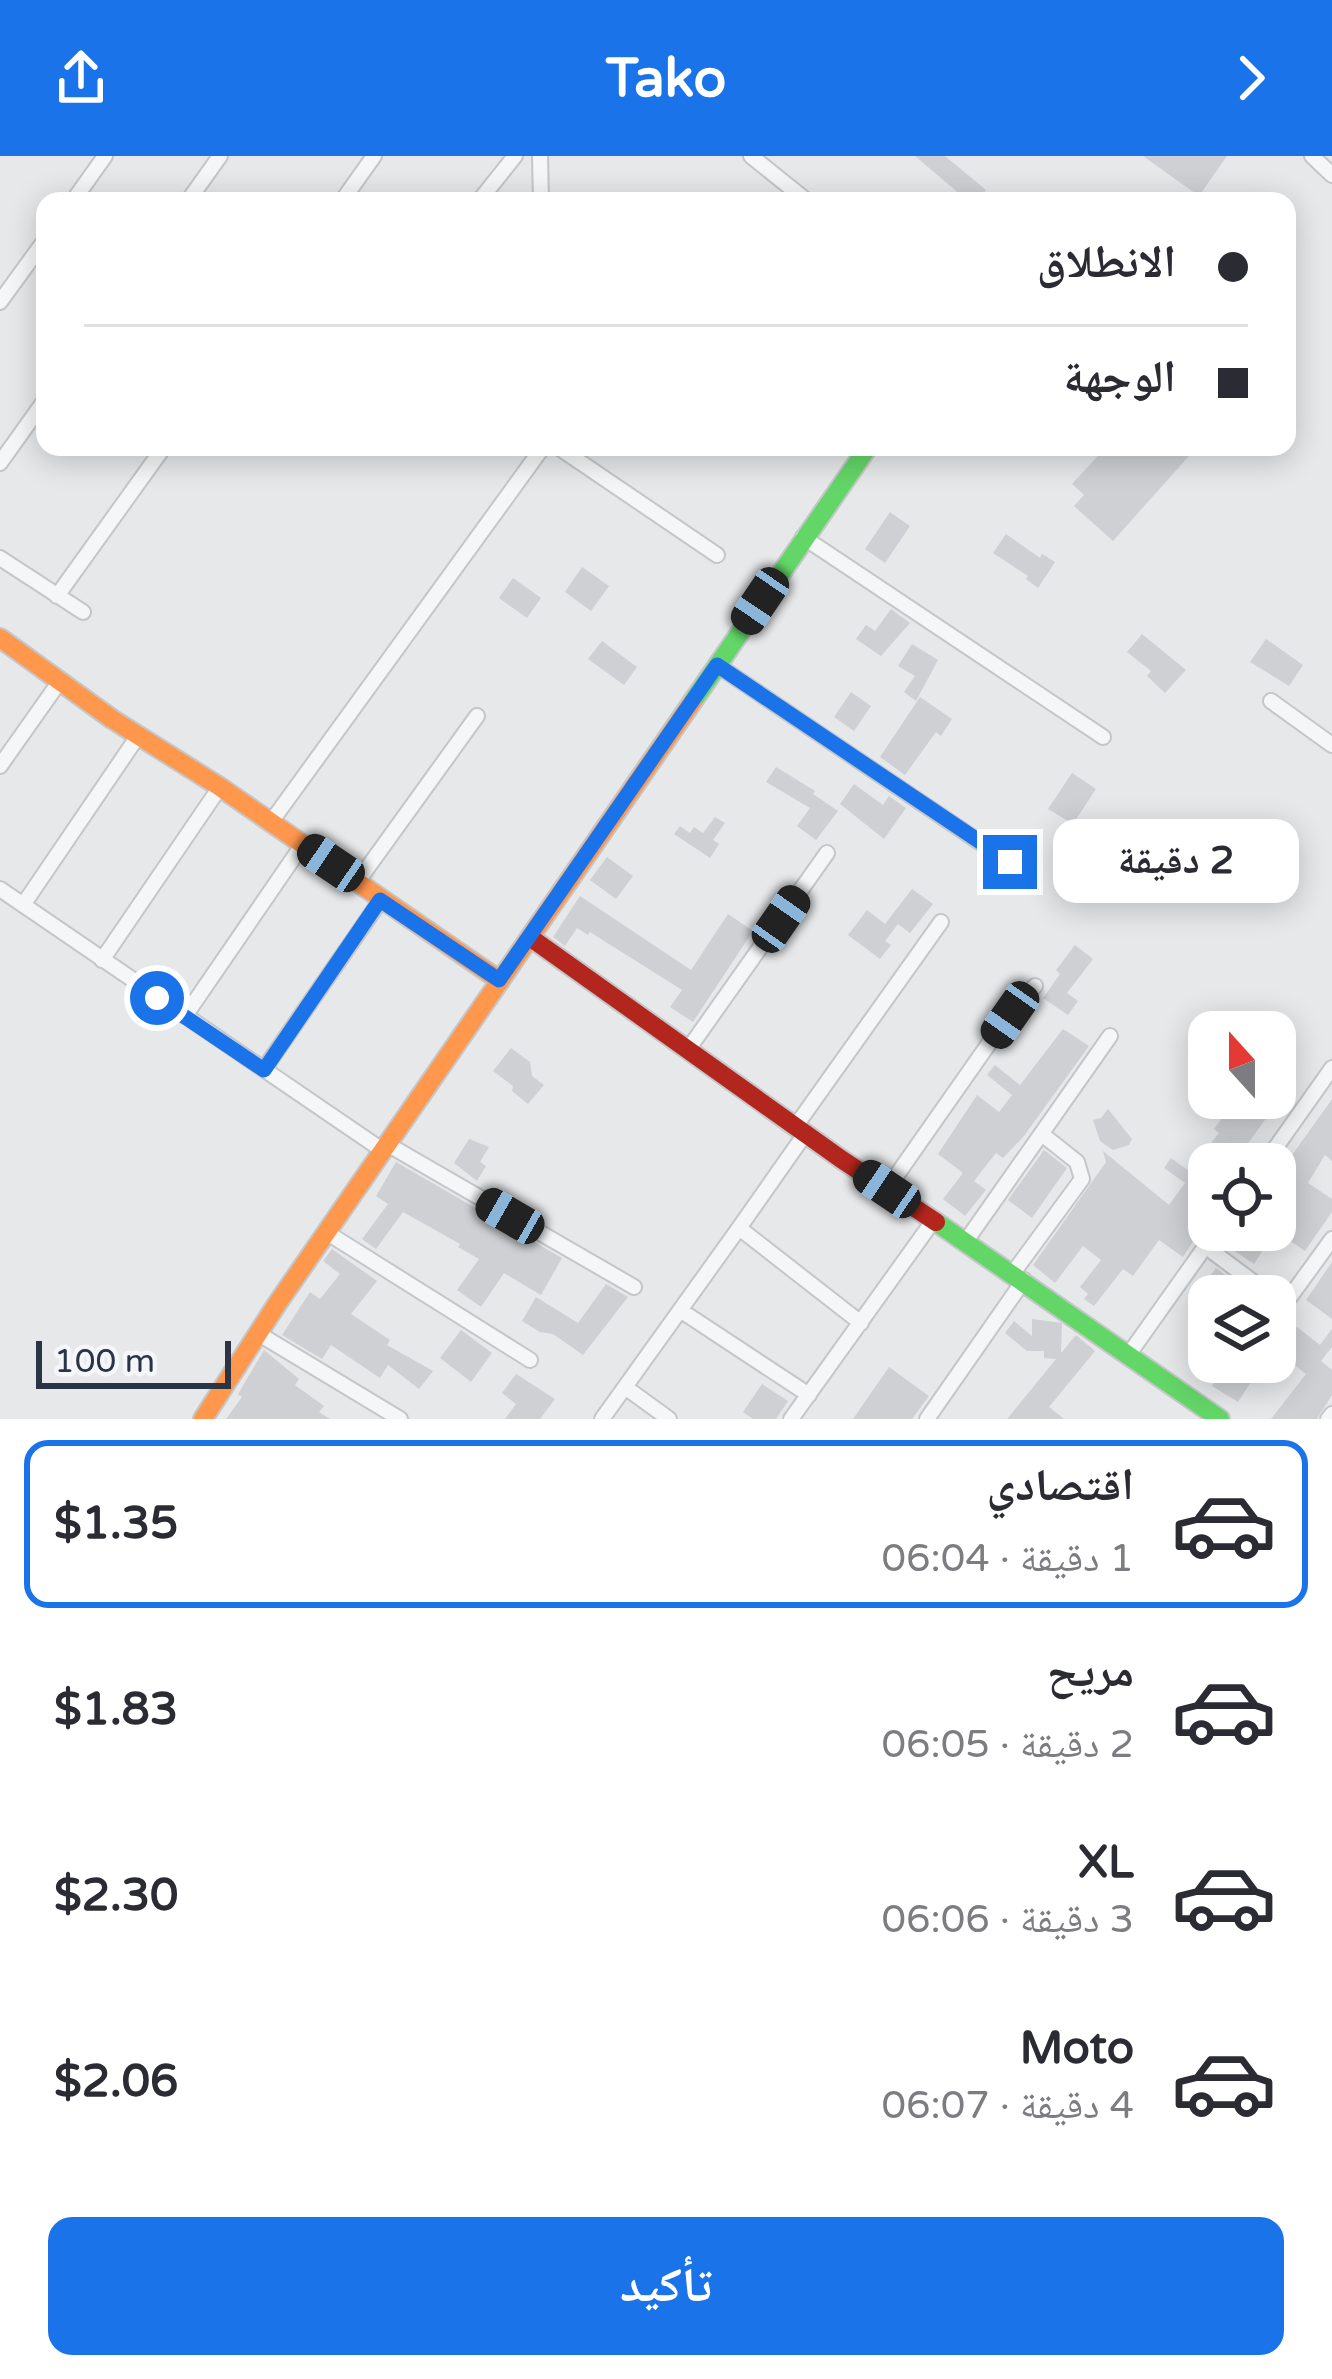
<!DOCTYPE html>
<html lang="ar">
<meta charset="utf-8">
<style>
:root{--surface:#fff;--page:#f2f2f3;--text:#2b2b33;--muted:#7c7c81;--line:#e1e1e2;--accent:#1a73e8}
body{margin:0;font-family:"Varela Round","Noto Naskh Arabic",sans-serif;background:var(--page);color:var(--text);direction:rtl;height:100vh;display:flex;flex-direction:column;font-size:45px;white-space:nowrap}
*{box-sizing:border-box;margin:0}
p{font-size:39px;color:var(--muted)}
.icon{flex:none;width:66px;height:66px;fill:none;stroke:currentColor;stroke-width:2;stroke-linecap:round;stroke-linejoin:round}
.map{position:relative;height:1263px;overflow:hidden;direction:ltr}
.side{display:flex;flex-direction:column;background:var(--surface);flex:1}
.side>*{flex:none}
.hud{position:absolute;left:36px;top:36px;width:1260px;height:264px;border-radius:24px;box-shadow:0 6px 30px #0003;direction:rtl;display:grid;align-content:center;height:264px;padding:0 48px;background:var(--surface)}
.needle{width:78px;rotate:339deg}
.tools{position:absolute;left:1188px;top:855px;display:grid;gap:24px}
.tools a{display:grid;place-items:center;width:108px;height:108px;border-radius:24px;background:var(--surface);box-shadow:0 6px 30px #0003;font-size:60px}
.scale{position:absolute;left:36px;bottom:30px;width:195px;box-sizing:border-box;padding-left:12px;border:6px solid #2b3445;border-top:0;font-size:33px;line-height:42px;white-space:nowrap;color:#2b3445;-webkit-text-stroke:9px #f4f6f9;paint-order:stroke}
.end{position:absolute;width:54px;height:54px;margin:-27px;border:15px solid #1a73e8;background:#fff;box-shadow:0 0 0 6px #fff}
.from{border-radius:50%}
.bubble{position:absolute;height:84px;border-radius:24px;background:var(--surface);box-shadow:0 6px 30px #0003;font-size:39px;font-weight:800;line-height:84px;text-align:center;direction:rtl}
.car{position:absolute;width:36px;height:72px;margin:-36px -18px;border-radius:15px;box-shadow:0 0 9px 3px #0007;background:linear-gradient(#222 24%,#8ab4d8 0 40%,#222 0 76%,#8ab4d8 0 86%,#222 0)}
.hud b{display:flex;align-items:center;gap:42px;height:114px;font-size:45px}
.hud b+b{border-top:3px solid var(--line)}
.hud i{width:30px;height:30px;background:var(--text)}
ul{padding:21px 0 0;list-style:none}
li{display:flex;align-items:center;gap:36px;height:168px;margin:0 24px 18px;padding:0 24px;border:6px solid transparent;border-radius:24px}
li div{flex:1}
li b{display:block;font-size:45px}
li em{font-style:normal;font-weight:800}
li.on{border-color:var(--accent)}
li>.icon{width:108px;height:108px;stroke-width:1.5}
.button{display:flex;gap:24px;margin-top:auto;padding:24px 48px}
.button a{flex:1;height:138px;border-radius:24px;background:var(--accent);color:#fff;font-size:48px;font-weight:800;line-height:138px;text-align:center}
header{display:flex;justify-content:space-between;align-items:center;height:156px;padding:0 48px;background:var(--accent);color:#fff;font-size:54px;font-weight:800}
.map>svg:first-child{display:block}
.building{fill:#ced0d3}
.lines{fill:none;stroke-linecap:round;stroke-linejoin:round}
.street-casing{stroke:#c4c6c8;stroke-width:18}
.fast-casing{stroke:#c4c6c8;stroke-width:22}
.slow-casing{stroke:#c4c6c8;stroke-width:22}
.jam-casing{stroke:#c4c6c8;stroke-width:22}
.street{stroke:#f5f6f7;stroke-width:14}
.fast{stroke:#63d668;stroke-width:18}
.slow{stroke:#ff974d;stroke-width:18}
.jam{stroke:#b3261e;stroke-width:18}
.route{stroke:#1a73e8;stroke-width:15}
</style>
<header><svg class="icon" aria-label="forward" viewBox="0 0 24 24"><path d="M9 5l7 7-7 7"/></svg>Tako<svg class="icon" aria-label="share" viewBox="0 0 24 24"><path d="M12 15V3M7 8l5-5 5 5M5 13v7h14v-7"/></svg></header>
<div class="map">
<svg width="1332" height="1263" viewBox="0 0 1332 1263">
<rect width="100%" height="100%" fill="#e6e8ea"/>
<path class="building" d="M915,0h30l41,34 -8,11h-10z
M1143,0h84l-28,40z
M1106,291h91l-84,94 -39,-35 10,-11 -12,-11z
M890,356l20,14 -25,37 -20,-14z
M1006,378l34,24 2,-4 13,8 -17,26 -12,-9 2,-3 -35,-23z
M582,411l27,19 -18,25 -26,-19z
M513,422l28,20 -14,20 -28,-20z
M891,453l19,14 -29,33 -25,-17 10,-14 9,6z
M1142,478l44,36 -21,23 -18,-17 4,-5 -24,-19z
M1266,483l37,26 -14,21 -39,-24z
M602,485l35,26 -13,18 -36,-26z
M912,488l26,16 -22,41 -12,-9 11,-16 -17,-10z
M851,536l20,14 -17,25 -20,-14z
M920,541l32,22 -11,17 -5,-4 -31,43 -25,-18z
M776,611l39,24 -2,3 25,17 -22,29 -19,-14 13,-18 -44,-26z
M1072,617l24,16 -23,35 -25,-15z
M854,628l29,21 6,-9 17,12 -22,31 -44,-35z
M715,661l10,6 -12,17 6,4 -9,14 -36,-24 6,-8 10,7 4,-6 9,6z
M607,701l26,19 -17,23 -26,-19z
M912,733l21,15 -23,29 -12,-9 -13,17 6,4 -11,14 -32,-24 19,-25 18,14z
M580,740l111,74 37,-56 25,17 -60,91 -23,-15 12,-17 -92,-58 -2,3 -11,-7 -12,18 -12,-9z
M1075,789l18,14 -26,34 11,8 -10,14 -25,-17 17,-24 -4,-4z
M1063,873l26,17 -65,90 -21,22 -7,-5 -22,28 12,9 -21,26 -22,-17 20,-26 -25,-19 39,-59 22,17 13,-17 -25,-20 8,-10 25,20z
M511,892l19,14 2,14 12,9 -16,19 -16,-13 1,-5 -20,-15z
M1275,918l16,10 -58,80h-24v53l-26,40 -24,-17 -26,36 -10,-7 -29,37 -10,-7 4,-5 -8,-7 21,-27 -18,-14 -28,37 -22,-18 73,-103 -3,-11 66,54 16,-22 -21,-15 7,-10 18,13 30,-38 -5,-4 23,-31h38z
M1332,943v62l-7,-6 -17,28 24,16v13l-27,39 -26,-18 16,-23 -20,-15v-16z
M1108,953l24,30 -3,6 -16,5 -13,-9 -7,-21 8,-2z
M469,983l20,8 -9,15 6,4 -9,15 -23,-18z
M1044,994l23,18 -35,50 -24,-18z
M396,1006l166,96 -21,37 -37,-22 -23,34 -24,-17 22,-31 -21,-12 2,-3 -57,-32 -27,37 -14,-10 26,-35 -12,-8z
M1246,1074h30l-22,34 -21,-14z
M332,1093l45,32 -26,33 39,26 -3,5 46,26 -14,18 -31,-24 -8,13 -49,-33 -9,14 -40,-24 28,-43 10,7 20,-25 -17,-13z
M1332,1106v57l-26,-19z
M1216,1112l37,28h-44v27l-22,-17z
M606,1128l22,13 -45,58 -30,-21 -13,-2 -18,-11 14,-24 42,26z
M1032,1163l30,4 -1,30 15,-18 19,16 -46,56 15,12h-57l49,-60 -12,-1v-7h-17l-22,-18 9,-12 18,15z
M1297,1171l23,18 12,-16v18l-11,14 11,9v25l-15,24h-46l35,-45 -29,-23z
M461,1174l31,23 -21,29 -31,-24z
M264,1194l35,29 -4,6 29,21 -5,6 11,7h-104l16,-22 -4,-3z
M1228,1206h23l9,6 -22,34 -26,-16z
M889,1211l40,29 -17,23h-59z
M516,1218l39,25 -15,20h-35l11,-15 -14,-11z
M762,1228l26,17 -12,18h-23l-10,-7z"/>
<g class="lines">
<g class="street-casing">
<path id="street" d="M540,0l1,45
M751,0l56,45
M1312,0l20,19
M73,45l32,-45
M188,45l32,-45
M342,45l32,-45
M479,45l36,-45
M0,146l45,-62
M558,291l159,108
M0,307l45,-63
M803,381l300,200
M0,402l83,54
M57,440l107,-149
M717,509l292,197
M1271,545l61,44
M0,610l60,-85
M271,666l272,-375
M358,725l119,-165
M0,733l382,261
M23,749l115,-169
M102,804l118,-173
M185,860l118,-172
M687,895l140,-198
M264,913l117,-169
M795,971l146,-205
M387,988l247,143
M1264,1008l68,-96
M887,1033l129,-184 19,-19
M739,1072l66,-94
M326,1076l204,128
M966,1085l144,-205
M1205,1090l67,50
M1013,1117l69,-94 -5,-17 -34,-27
M1275,1142l10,2 5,-3 42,-58
M680,1154l129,85
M259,1178l141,85
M1129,1198l88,-124
M625,1231l44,32
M602,1263l137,-191 122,95
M791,1263l142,-198
M927,1263l97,-139
M1328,1263l4,-5"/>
</g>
<g class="fast-casing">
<path id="fast" d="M693,545l175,-254
M936,1066l284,197"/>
</g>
<g class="slow-casing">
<path id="slow" d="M0,482l112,81 108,68 279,193
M203,1263l74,-115 416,-603"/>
</g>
<g class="jam-casing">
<path id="jam" d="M531,782l310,221 95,63"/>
</g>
<use href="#street" class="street"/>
<use href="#fast" class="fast"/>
<use href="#slow" class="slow"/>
<use href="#jam" class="jam"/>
</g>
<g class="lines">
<path class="route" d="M157,842l107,72 116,-170 119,80 218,-315 293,197"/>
</g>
</svg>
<div class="tools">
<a><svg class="needle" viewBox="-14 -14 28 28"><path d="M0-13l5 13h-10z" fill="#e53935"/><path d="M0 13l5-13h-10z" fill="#7c7c81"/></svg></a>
<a><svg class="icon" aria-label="locate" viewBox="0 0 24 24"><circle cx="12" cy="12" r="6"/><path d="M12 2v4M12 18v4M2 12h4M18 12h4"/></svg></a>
<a><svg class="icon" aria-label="layers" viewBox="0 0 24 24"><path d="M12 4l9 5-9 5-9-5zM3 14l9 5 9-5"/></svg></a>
</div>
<div class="scale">100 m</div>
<i class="end from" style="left:157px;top:842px"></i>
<i class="end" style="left:1010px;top:706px"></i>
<div class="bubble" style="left:1053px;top:663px;width:246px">2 دقيقة</div>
<i class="car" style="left:760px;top:445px;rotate:214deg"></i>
<i class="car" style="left:331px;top:707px;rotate:304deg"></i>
<i class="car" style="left:781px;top:763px;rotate:35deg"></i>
<i class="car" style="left:1010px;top:859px;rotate:215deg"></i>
<i class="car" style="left:887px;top:1033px;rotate:304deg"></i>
<i class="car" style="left:510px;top:1060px;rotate:300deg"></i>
<div class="hud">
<b><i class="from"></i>الانطلاق</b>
<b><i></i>الوجهة</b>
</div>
</div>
<section class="side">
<ul>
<li class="on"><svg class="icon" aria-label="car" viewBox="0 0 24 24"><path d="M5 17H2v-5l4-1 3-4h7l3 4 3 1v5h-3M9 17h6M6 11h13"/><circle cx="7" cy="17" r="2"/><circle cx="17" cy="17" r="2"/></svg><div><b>اقتصادي</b><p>1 دقيقة · 06:04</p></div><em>$1.35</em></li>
<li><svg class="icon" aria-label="car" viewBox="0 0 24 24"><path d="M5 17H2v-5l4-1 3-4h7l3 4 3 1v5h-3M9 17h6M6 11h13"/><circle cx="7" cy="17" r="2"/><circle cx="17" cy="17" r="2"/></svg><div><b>مريح</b><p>2 دقيقة · 06:05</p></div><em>$1.83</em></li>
<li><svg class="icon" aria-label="car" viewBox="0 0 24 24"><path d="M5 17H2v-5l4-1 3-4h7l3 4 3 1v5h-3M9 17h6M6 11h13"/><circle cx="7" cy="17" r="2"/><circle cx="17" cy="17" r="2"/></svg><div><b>XL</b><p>3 دقيقة · 06:06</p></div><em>$2.30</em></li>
<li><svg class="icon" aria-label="car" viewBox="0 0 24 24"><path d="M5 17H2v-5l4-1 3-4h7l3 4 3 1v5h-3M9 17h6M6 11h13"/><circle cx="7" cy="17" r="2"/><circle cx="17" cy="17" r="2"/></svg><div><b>Moto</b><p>4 دقيقة · 06:07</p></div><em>$2.06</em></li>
</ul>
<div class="button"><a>تأكيد</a></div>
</section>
